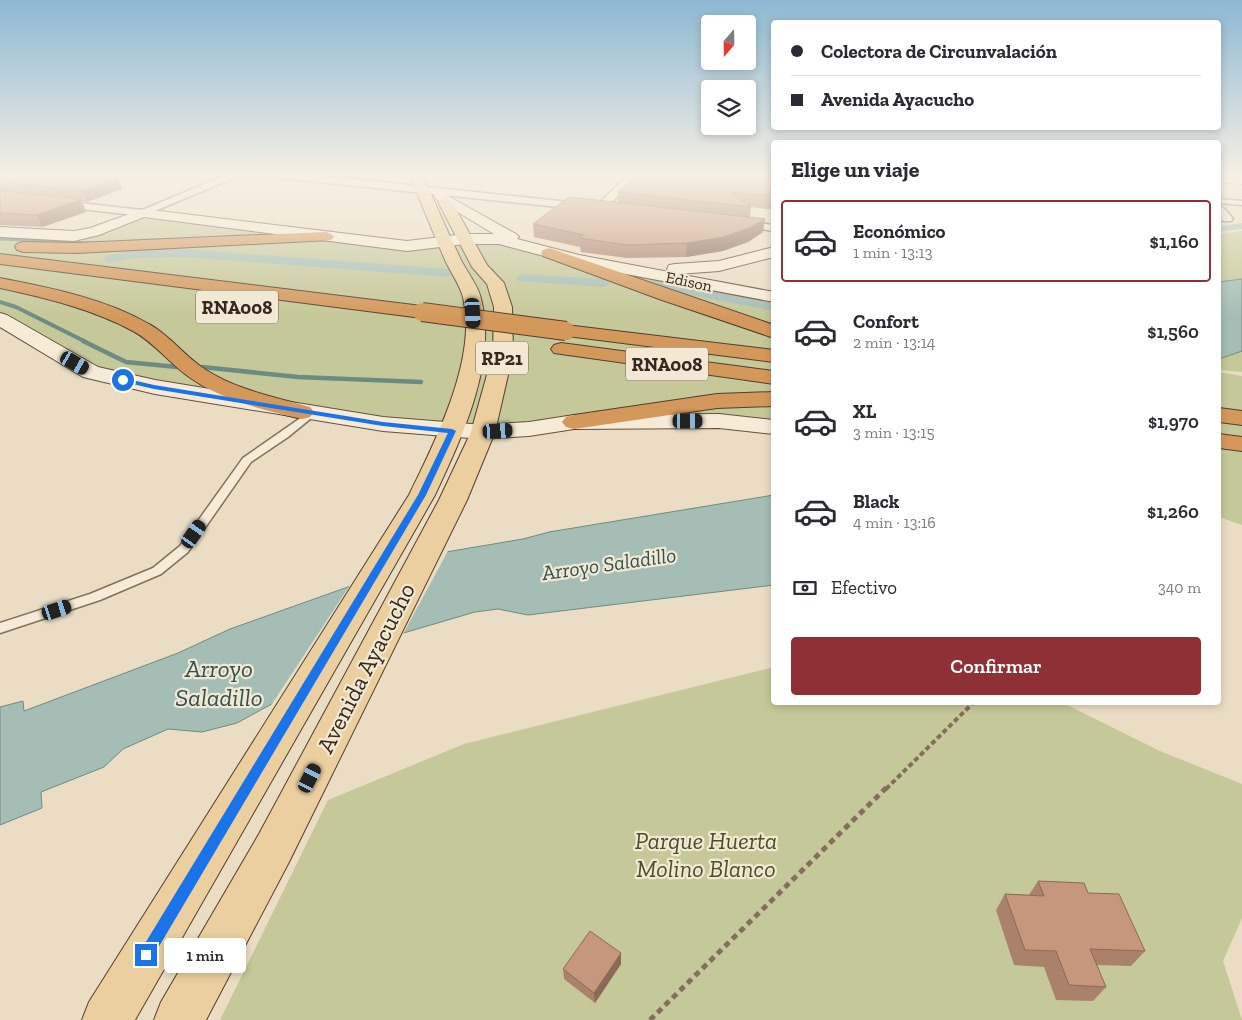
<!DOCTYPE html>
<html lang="es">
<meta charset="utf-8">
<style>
:root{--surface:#fff;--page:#f2f2f3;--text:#2b2b33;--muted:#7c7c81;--line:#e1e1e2;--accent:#8e3036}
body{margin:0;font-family:"Zilla Slab",serif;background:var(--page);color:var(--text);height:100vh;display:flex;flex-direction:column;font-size:19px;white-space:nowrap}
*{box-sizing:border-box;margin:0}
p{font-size:16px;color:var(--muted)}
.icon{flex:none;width:28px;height:28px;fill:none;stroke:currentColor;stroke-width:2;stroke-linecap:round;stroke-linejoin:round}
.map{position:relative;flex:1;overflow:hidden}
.side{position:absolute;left:771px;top:140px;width:450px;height:565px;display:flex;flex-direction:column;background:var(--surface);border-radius:5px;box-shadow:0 2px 8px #0003}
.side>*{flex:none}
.banner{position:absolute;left:771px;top:20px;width:450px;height:110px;border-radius:5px;box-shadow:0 2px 8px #0003;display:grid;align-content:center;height:110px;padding:0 20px;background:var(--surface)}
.needle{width:32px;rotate:200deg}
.fabs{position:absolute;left:701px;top:15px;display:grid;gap:10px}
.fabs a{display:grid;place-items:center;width:55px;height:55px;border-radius:5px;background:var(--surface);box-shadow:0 2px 8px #0003;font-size:25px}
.end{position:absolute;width:22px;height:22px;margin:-11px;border:6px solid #1a73e8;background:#fff;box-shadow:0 0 0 2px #fff}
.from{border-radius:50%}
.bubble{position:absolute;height:35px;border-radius:5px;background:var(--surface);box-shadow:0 2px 8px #0003;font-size:16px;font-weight:600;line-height:35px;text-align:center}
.car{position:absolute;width:15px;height:30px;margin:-15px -8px;border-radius:6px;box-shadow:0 0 4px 1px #0007;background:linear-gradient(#222 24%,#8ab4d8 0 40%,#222 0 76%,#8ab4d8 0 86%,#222 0)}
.banner b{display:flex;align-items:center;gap:18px;height:48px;font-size:19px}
.banner b+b{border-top:1px solid var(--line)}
.banner i{width:12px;height:12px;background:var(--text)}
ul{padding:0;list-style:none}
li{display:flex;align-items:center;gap:15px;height:82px;margin:0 10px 8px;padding:0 10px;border:2px solid transparent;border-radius:5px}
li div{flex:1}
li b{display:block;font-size:19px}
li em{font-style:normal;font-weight:600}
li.active{border-color:var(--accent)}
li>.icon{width:45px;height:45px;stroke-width:1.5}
h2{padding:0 20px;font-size:22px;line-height:60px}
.pay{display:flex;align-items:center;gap:12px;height:55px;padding:0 20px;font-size:19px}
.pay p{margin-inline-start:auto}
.cta{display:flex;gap:10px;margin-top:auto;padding:10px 20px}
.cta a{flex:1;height:58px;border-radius:5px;background:var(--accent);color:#fff;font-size:20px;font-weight:600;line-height:58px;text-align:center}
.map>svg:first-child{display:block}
.green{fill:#c5c899}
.water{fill:#a5beb5;stroke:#6d8b82}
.pier{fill:#ebddc4}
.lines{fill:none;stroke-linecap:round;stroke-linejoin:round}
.stream-far2{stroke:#6d8b82;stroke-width:3}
.stream-far1{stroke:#6d8b82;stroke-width:4}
.stream{stroke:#6d8b82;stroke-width:4.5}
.canal{fill:#a5beb5;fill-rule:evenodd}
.service-casing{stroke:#846f5c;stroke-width:3}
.minor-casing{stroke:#846f5c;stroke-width:3}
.tertiary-casing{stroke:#846f5c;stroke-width:2}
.secondary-casing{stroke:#65503f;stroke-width:2}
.primary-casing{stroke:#523e30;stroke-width:2}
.motorway-casing{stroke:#523e30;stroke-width:2}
.path-far1{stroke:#846f5c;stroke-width:4;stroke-dasharray:5 3;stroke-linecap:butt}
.path{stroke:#846f5c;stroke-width:5;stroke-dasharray:6 4.5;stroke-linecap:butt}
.service{fill:#f6ebd6;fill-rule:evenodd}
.minor{fill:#f6ebd6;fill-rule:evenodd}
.tertiary{fill:#f6ebd6;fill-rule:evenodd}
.secondary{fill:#f6ebd6;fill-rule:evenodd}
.primary{fill:#ebcf9e;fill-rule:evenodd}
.motorway{fill:#d4985b;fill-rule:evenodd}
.motorway-bridge-casing{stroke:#523e30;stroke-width:20;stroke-linecap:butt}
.motorway-bridge{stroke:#d4985b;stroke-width:18}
.wall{fill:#aa826b}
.shaded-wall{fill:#8b6a57}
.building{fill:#c6977c;stroke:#8b6a57}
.route{fill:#1a73e8}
.labels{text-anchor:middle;stroke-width:4.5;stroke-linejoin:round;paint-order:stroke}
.far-street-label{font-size:16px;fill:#35281f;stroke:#f3e8d3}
.shield{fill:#f3e8d3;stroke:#6e6255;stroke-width:1}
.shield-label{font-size:19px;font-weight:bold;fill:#35281f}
.water-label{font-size:21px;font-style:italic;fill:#2f534f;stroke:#f3e8d3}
.near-street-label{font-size:24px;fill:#35281f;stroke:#f3e8d3}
.near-park-label{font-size:24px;font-style:italic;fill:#485027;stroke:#f3e8d3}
.near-water-label{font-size:25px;font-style:italic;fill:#2f534f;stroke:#f3e8d3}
</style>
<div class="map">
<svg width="1242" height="1020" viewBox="0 0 1242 1020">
<rect width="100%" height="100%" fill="#ebddc4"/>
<path class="green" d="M143,213l240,31 96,-6 295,59v130l-55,-6 -266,10 -362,-59 -91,-53v-87l74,4z
M1242,231v48l-23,3v-48z
M1242,351v21l-23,-2v-11z
M1219,372l23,4v149l-23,-8z
M774,667v35l289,1 97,48 82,33v134l-19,43 19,59h-1022l108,-220 136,-56z"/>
<path class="water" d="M1242,279v72l-23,8v-77z
M774,495v90l-246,30 -30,-6 -23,3 -75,22 -163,89 -35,9 -34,-3 -45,20 -19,18 -63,25 1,16 -42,17v-118l23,-6 1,10 154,-58 52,-24 216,-77 77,-13 26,-7z"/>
<path class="pier" d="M449,549l-47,87 -134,74 84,-128z"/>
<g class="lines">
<path class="stream-far2" d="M0,239l90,4"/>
<path class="stream-far1" d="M148,250l36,3
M0,302l16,5 70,35"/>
<path class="stream" d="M83,341l43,21 51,5
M202,367l96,10 123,5"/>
<path class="canal" d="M1242,223v6l-23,3v-6z
M184,249l264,20 6,4 -6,4 -264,-20 -46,1 -30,5 -6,-4c10,-10 66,-9 82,-10z
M522,274l82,5 6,4 -6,4 -86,-6 -2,-3z
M654,280l120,23v8l-124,-24 -2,-3z"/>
<g class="service-casing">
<path id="service" d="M1219,199l23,2v4l-23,-2z
M312,410l3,1v4l-27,22 -37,25 -63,90 -27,22 -61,26 -100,33v-10l90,-29 63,-26 27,-22 63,-88z"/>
</g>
<g class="minor-casing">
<path id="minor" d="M226,175h15l-98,41 -143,-16v-6l142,16z
M275,175h38l275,29 5,3 -5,3 -308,-32z
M628,175h11l-36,36h-8l-1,-2 1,-2z
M1219,206c6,1 10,8 14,13l-2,2h-8l-4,-5z
M735,220l39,5v6l-43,-6 -2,-2 2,-2z"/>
</g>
<g class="tertiary-casing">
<path id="tertiary" d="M1219,175l23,1v8l-23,-2z"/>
</g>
<g class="secondary-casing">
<path id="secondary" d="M441,192l75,42 3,3 -2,2 62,16 90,17 -2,-3 2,-4 6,-1 44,-3 55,-14v10l-55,14 -41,3 96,18v10l-196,-37 -79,-21h-34l-58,7 -263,-34 -45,18 -25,6 -74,-4v-10l74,4 16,-3 53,-19 264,32 58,-7h29l-58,-35 -2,-3 2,-3z
M0,313l7,2 91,52 57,13 228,37 100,8 46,-3 45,-7 145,-1 55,6v14l-55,-6 -145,1 -45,7 -46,3 -100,-8 -228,-37 -72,-17 -83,-50z"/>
</g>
<g class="primary-casing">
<path id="primary" d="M410,175h12c14,29 26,58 40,87 6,11 14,21 18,33 19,65 -18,142 -45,200l-300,525h-53l7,-18 320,-507c26,-53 71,-141 53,-201 -4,-12 -12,-23 -17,-34 -12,-28 -24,-56 -35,-85z
M445,198l7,4 35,63 17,18 8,24 1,46 -18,79 -28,68 -178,362 -83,158h-52l7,-18 98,-168 180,-334 32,-68 22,-79 1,-46 -7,-23 -15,-17 -34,-65z"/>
</g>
<g class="motorway-casing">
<path id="motorway" d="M326,232l5,2 3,3 -3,3 -254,13 -54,-1 -6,-2 -2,-3 2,-3 6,-2 54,1z
M549,248l225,77v13l-115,-39 -116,-43 -2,-3 2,-3z
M0,254l422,52 7,2 2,4 -2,4 -7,2 -422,-54z
M0,278c50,10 104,20 149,46 22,12 36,33 57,46 31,20 69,27 104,37l4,5 -4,5 -8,2c-38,-9 -81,-19 -113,-42 -20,-14 -34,-34 -56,-46 -41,-22 -87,-33 -133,-43z
M566,325l208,25v12l-215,-27 -3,-4 3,-4z
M561,343l213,28v13l-220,-31 -3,-4 3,-4z
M774,392v14l-57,2 -143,21 -8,-2 -4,-5 4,-5 8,-2 143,-21z
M1219,408l23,3v14l-23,-3z
M1219,434l23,3v14l-23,-3z"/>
</g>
<path class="path-far1" d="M886,789l88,-87"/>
<path class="path" d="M650,1020l237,-233"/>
<use href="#service" class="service"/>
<use href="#minor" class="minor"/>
<use href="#tertiary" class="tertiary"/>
<use href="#secondary" class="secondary"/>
<use href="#primary" class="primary"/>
<use href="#motorway" class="motorway"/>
<g class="motorway-bridge-casing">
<path id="motorway-bridge" d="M422,312l144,19"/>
</g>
<use href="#motorway-bridge" class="motorway-bridge"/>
</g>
<path class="wall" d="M0,175l118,3 4,11 -35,13 -5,-1 4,11 -44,15 -42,-2z
M774,175v35l-23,-3 -1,10 13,15 -15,10 -25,9 -37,6 -59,1 -46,-6 -1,-5 -46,-10 -1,-13 85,-21v-11z
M1038,881l50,12 57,58 -14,15 -34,-1 9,22 -13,14 -37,-1 -12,-33 -30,-2 -18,-55 9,-16 24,1z
M621,964l-26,39 -31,-24 -1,-10z"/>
<path class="shaded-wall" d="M118,178l4,11 -35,13 -5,-12z
M81,199l5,13 -44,15 -5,-12z
M765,219l-2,13 -15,10 -25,9 -37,6 1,-14z
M621,953v11l-26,39 -1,-10z"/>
<path class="building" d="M0,175h96l22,3 -36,12 -82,-8z
M635,175h139v21l-44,-4 21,15 -133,-15z
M0,191l81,8 -44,16 -37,-2z
M569,197l196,22 -16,9 -25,9 -37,6 -60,2 -47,-7 4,-3 -51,-11z
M1038,881l46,2 4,10 31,1 26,57 -55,-2 16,38 -37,-2 -13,-34 -31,-1 -20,-56 39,2z
M590,931l31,22 -27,40 -31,-24z"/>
<linearGradient id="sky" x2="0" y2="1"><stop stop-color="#8db8d4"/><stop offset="0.55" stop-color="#f6f0e4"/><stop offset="1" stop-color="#f6f0e4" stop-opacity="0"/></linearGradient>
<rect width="1242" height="318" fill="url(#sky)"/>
<path class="route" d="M123,378l31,7 229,37 69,7 4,2 -30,64 -275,465 -5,2 -5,-2 -2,-5 2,-5 277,-455 30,-62 -65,-7 -229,-37 -34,-8v-1z"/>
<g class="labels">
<g class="far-street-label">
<text transform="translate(689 281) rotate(12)" y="6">Edison</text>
</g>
<g class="shield">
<rect x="196" y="290.5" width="82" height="33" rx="4"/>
<rect x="476" y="341.5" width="52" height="33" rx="4"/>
<rect x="626" y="347.5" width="82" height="33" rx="4"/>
</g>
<g class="shield-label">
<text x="237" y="314">RNA008</text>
<text x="502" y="365">RP21</text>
<text x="667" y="371">RNA008</text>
</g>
<g class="water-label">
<text transform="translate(609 564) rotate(-8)" y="7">Arroyo Saladillo</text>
</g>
<g class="near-street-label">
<text transform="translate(366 668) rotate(-63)" y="8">Avenida Ayacucho</text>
</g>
<g class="near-park-label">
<text x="706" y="849">Parque Huerta<tspan x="706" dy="28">Molino Blanco</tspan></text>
</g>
<g class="near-water-label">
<text x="219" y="677">Arroyo<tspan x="219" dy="29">Saladillo</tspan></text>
</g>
</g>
</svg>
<div class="fabs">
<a><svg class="needle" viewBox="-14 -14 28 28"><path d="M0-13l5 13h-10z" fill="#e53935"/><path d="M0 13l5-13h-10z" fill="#7c7c81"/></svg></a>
<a><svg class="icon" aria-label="layers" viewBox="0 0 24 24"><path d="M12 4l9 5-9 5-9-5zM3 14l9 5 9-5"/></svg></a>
</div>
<i class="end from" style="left:123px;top:380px"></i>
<i class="end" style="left:146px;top:955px"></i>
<div class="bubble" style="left:164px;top:938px;width:82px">1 min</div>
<i class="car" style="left:473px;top:313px;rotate:177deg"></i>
<i class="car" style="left:75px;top:363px;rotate:120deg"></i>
<i class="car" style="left:688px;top:421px;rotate:90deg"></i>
<i class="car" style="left:498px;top:431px;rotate:87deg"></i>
<i class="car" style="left:194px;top:534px;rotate:35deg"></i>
<i class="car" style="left:57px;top:610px;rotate:72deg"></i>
<i class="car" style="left:310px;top:778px;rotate:27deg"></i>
<div class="banner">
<b><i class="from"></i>Colectora de Circunvalación</b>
<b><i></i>Avenida Ayacucho</b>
</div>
<section class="side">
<h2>Elige un viaje</h2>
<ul>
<li class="active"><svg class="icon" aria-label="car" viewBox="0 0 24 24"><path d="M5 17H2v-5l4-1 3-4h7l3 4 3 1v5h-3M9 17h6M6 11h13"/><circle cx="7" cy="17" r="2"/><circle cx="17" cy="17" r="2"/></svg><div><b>Económico</b><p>1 min · 13:13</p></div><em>$1,160</em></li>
<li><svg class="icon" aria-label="car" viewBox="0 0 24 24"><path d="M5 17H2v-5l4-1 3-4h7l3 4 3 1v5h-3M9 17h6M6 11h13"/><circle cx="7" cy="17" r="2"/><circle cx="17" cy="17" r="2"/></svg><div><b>Confort</b><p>2 min · 13:14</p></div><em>$1,560</em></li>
<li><svg class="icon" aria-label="car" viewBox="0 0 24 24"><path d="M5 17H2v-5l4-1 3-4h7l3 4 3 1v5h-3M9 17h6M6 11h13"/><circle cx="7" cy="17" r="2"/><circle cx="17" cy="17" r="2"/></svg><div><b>XL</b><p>3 min · 13:15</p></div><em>$1,970</em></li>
<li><svg class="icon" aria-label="car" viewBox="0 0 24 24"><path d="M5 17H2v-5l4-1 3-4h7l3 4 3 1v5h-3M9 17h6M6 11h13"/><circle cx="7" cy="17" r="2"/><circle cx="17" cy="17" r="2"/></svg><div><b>Black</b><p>4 min · 13:16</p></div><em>$1,260</em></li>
</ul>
<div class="pay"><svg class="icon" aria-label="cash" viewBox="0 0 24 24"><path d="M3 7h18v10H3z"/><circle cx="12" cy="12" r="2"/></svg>Efectivo<p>340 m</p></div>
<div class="cta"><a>Confirmar</a></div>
</section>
</div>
